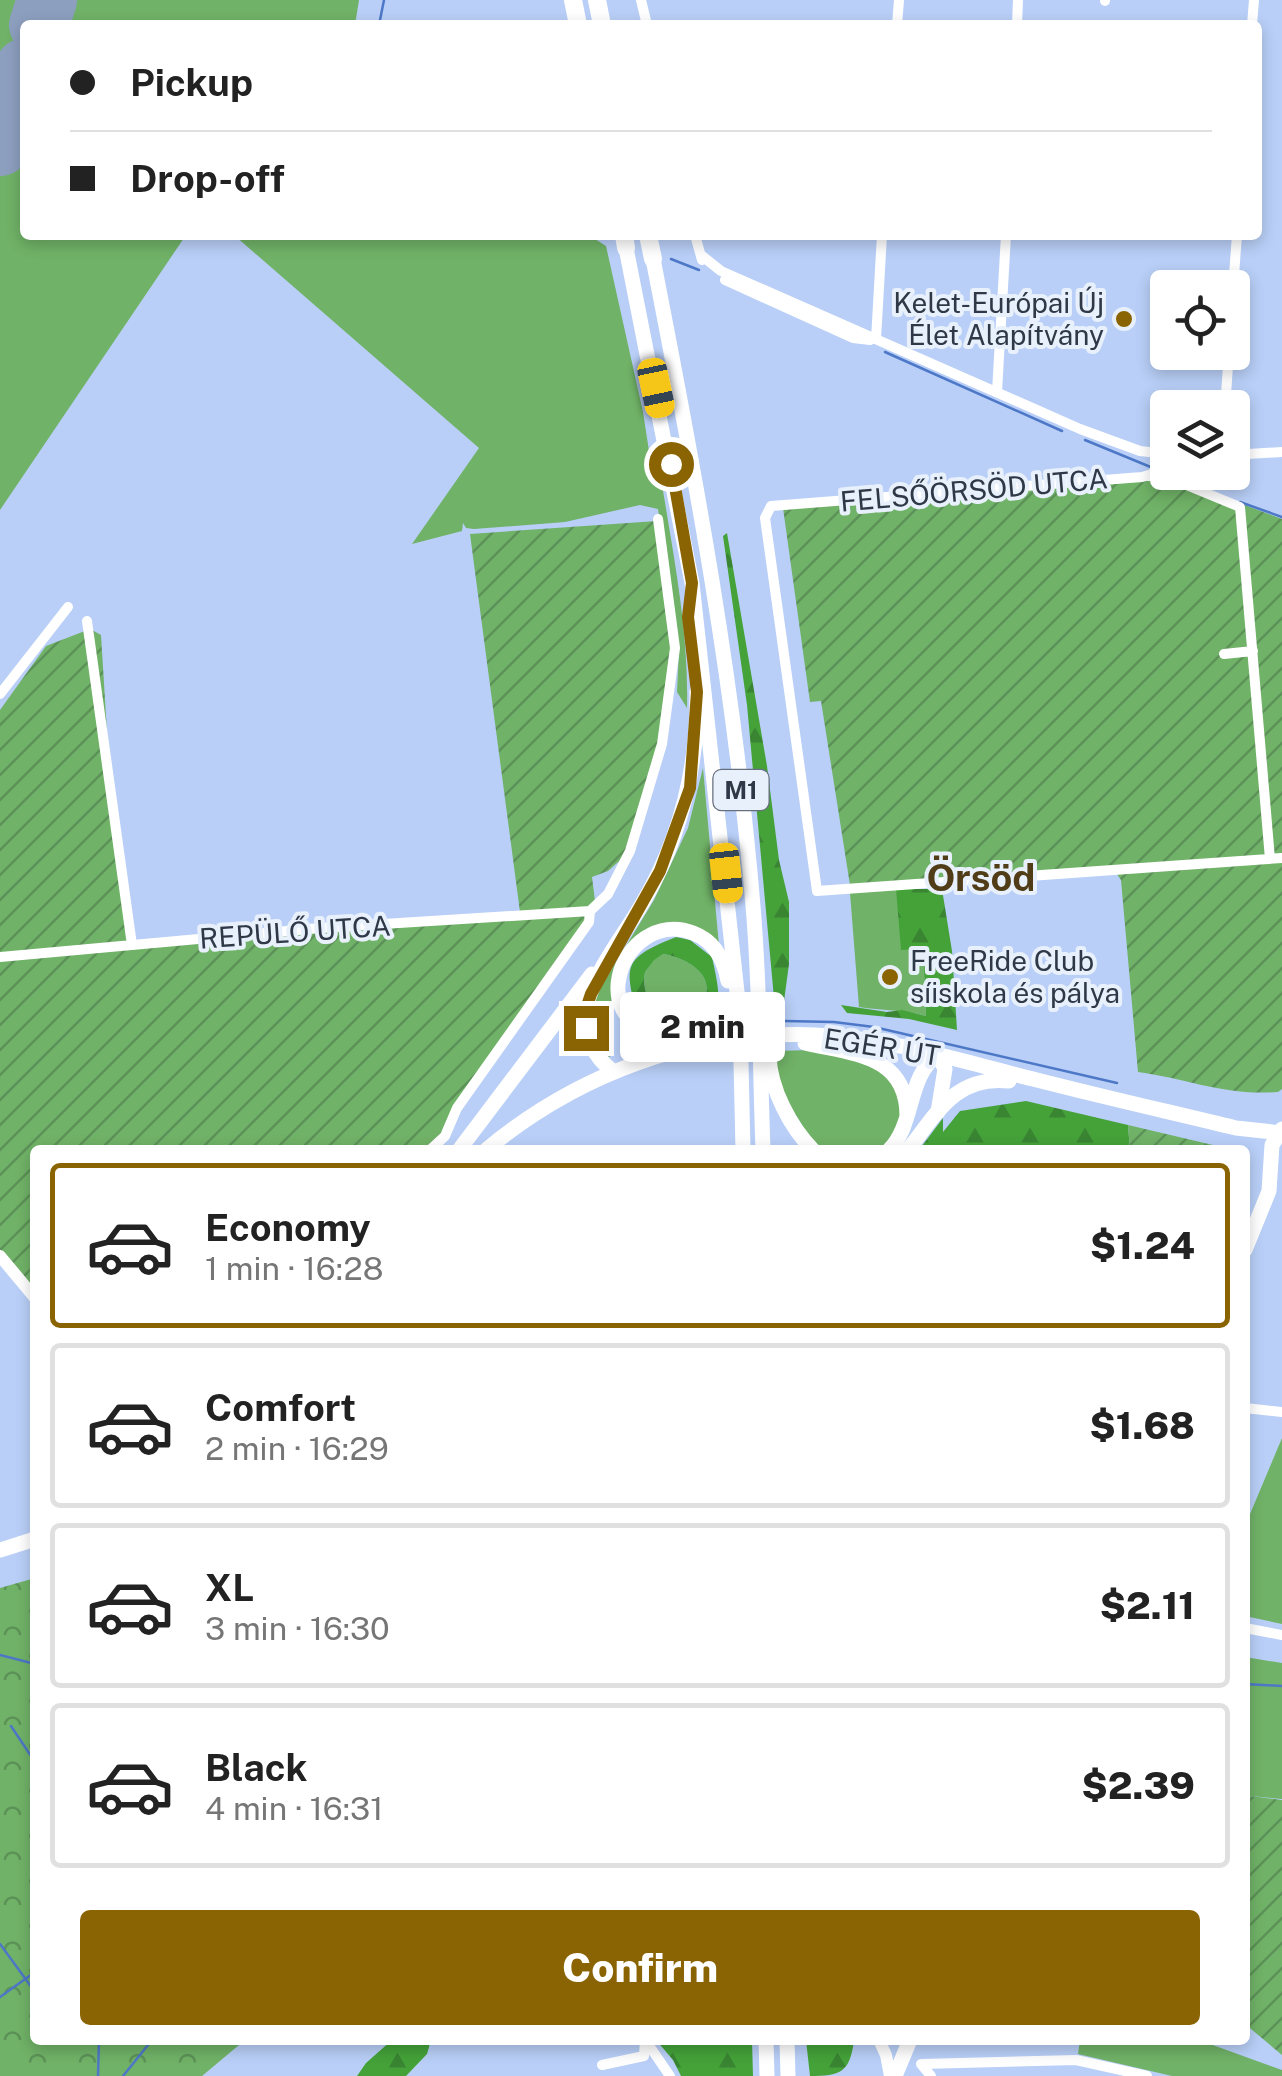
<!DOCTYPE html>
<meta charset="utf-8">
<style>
:root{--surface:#fff;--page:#f2f2f2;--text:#222;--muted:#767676;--line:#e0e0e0;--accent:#8a6302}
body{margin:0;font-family:"Public Sans",sans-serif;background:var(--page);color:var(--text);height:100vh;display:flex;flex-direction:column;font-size:38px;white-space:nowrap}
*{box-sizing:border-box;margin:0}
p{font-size:32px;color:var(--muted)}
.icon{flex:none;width:55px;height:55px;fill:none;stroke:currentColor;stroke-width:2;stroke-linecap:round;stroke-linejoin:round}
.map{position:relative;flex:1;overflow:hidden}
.details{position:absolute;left:30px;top:1145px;width:1220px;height:900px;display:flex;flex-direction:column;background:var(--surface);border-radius:10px;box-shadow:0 5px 15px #0003}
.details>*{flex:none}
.guide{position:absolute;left:20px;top:20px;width:1242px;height:220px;border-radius:10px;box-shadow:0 5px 15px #0003;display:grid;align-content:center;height:220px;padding:0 50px;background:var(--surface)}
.buttons{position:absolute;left:1150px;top:270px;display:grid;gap:20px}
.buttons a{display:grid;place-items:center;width:100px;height:100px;border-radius:10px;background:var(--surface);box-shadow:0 5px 15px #0003;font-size:50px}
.end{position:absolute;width:45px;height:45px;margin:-22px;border:12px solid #8a6302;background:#fff;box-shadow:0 0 0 5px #fff}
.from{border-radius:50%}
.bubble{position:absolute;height:70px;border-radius:10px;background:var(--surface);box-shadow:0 5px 15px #0003;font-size:32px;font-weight:800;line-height:70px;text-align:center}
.car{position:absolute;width:30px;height:60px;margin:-30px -15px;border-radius:12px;box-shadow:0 0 8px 2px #0007;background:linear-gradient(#f5c518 24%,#345 0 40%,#f5c518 0 76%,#345 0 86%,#f5c518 0)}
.guide b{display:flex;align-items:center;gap:35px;height:95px;font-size:38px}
.guide b+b{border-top:2px solid var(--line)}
.guide i{width:25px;height:25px;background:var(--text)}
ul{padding:18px 0 0;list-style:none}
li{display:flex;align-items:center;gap:30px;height:165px;margin:0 20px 15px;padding:0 30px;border:5px solid var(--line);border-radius:10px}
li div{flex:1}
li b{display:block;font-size:38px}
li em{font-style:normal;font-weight:800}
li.selected{border-color:var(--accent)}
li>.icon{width:90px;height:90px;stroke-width:1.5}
.action{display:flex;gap:20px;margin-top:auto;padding:20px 50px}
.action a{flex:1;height:115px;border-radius:10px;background:var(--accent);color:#fff;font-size:40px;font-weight:800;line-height:115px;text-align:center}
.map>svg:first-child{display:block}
.grass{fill:#70b267}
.forest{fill:url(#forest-firs);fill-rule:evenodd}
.park{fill:url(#park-crowns)}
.garden{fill:url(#garden-furrows)}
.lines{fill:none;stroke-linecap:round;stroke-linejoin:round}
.stream{stroke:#4d78c7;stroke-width:2.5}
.runway{stroke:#8d9fbf;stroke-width:60}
.minor{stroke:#fff;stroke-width:10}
.tertiary{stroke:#fff;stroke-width:12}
.primary{stroke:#fff;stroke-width:15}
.motorway{stroke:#fff;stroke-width:18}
.route{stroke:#8a6302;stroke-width:12}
.poi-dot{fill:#8a6302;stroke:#e8f0fc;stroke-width:4}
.labels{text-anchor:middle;stroke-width:8;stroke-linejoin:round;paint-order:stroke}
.shield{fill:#e8f0fc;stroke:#666f7d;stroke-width:2.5}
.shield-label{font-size:25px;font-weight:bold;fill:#2f3847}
.poi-label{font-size:28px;fill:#2f3847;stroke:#e8f0fc;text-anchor:end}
.street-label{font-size:28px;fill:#2f3847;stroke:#e8f0fc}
.district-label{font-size:38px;font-weight:bold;fill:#503d17;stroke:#e8f0fc}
</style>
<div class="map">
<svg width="1282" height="2076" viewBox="0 0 1282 2076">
<defs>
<pattern id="forest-firs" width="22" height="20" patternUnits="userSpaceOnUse" patternTransform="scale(2.5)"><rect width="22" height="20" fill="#44a239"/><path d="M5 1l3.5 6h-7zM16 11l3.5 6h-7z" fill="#398532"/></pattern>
<pattern id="park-crowns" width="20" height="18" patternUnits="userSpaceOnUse" patternTransform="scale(2.5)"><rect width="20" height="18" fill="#70b267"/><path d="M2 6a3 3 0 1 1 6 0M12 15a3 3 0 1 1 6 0" fill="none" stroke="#5c9257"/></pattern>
<pattern id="garden-furrows" width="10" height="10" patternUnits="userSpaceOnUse" patternTransform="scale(2.5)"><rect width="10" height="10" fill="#70b267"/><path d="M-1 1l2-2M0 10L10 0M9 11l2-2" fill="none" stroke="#5c9257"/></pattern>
</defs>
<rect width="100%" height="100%" fill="#b9cff7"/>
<path class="grass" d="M0,0h359l-4,25h-330v210h161l-186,275z
M234,235h348l10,2 14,9 37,166 10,65 8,1c12,76 28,152 26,230l-10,-16 2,-42 -21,-141 -18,-4 -75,17 -91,7 -8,-1 -3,-5 -1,8 -50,13 67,-96z
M703,768l16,178 -26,-17 -52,4 -29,55 -2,69 -7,-2 -11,-30 3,-28 59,-97 34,-72z
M896,889l27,60 3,67c-23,-7 -44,-5 -67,-9l-9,-114z
M663,954c29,5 59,26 35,56 -29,13 -59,-4 -53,-38l9,-13z
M812,1050c32,6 96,18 91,63 -1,11 -13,27 -17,37h-66c-23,-30 -43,-61 -47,-99z
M1282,1438v186l-37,-8v-90z
M1245,1657l37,6v136l-32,-3 -5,-4z
M1080,2040h119l83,30v6h-110l-94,-22z"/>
<path class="forest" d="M727,533l40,233 12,94 10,42v62l-7,52 -7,-7 -28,-304 -24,-169z
M896,889h46l10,62 5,79 -48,-11 -62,-6 -6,-8 46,7 15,-2 24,6 -3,-67 -22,1z
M676,937l14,3 22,17c5,24 12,48 -1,70 -25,-9 -50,-2 -73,-12 -16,-51 -12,-58 38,-78zM663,954c29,5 59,26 35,56 -29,13 -59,-4 -53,-38l9,-12z
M1026,1101l102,24 2,25h-211l24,-32v14l17,-21z
M392,2040h39l-4,14 -21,22h-49l9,-13z
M656,2040h96l1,36h-72l-8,-16z
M806,2040h48c-4,33 -14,36 -44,36z"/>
<path class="park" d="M35,1578v462h210l-43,36h-202v-488z"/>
<path class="garden" d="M1159,473l123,46v570l-4,3c-53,4 -89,-13 -140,-20l-17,-192 -9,-13 -262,18 -29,-184 -11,1 -27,-194 364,-27z
M657,521l17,130 -7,66 -41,138 -18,16 -16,6 3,24 -4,16 -161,233h-395v148l-35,-42v-546l46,-64 44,-17 11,6 9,145 22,165 388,-33 -50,-378z
M1128,1125l106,25h-104z
M1245,1792l5,4 32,4v255l-37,-31z"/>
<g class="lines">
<path class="stream" d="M379,25l5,-25
M671,259l28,11
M885,352l177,79
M1085,440l68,28
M1240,502l42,15
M785,1021l49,1 40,5 243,56
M0,1655l35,9
M1245,1684l37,2
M11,1726l24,36
M0,1944l35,48
M0,1997l35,-25
M923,2041v-1
M98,2076l1,-36
M123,2076l29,-36"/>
<path class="runway" d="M39,25l8,-25
M0,146l25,-78"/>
<path class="minor" d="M641,0l6,25
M1105,1v-1
M897,25l2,-25
M1017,25l1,-25
M1252,25l2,-25
M695,235l7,25
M701,255l20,16 359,158 60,22 28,3
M725,280l128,58 17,2
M1232,302l5,-67
M876,339l6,-104
M997,392l9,-157
M1225,408l4,-56
M1166,454l-14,20 -10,3 -371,29 -6,12 52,373 465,-33
M1232,455l50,-3
M1148,476l19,1 73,30 30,352
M87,621l45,324
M1224,654l29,-3
M0,694l68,-87
M590,911l18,-17 22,-43 32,-107 13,-96 -17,-129
M0,957l320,-29 270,-17
M430,1150l15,-14 12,-28 132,-186 1,-11
M1245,1408l37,4
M1245,1628l37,7
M646,2041l24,35
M921,2064l155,-4 71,16
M921,2064l10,12
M602,2065l42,-9 1,-16"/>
<path class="tertiary" d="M0,1256l35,42
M879,2040l7,15 4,21"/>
<path class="primary" d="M626,248l66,335 48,436 3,131
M653,259c42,214 82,429 100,647 7,81 7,163 10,244
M694,1040c-127,1 -72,-135 -1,-107 22,8 31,27 35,48
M805,1043c46,11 102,11 102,73
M938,1055l7,14 -7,43
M769,1056c1,32 21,71 44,94
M614,1072c-21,-15 -33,-40 -27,-67 8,-35 37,-70 55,-101 39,-66 56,-136 55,-213
M459,1150l133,-176
M486,1150c91,-76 209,-120 329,-115 75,3 149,27 222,45 66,17 133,32 199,48l46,5
M889,1150c26,-25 18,-75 49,-95
M908,1150c29,-37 48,-75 101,-69
M1245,1250l24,-59 3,-46 10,-16
M0,1550l35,-11
M766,2040l1,36
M787,2040l1,36
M895,2076l15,-36"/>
<path class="motorway" d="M573,0l5,25
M597,0l5,25
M624,235l2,13
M648,235l5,24"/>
</g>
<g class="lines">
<path class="route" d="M586,1028l1,-22 4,-12 69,-123 30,-83 7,-96 -9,-75 4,-34 -21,-119"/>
</g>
<g class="poi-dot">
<circle cx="1124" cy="319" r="10"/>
<circle cx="890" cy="977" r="10"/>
</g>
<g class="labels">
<rect class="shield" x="713.5" y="770" width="55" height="40" rx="8"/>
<g class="shield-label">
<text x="741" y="799">M1</text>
</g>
<g class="poi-label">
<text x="1104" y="313">Kelet-Európai Új<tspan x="1104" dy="32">Élet Alapítvány</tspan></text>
<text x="910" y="971" text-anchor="start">FreeRide Club<tspan x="910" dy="32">síiskola és pálya</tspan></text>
</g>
<g class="street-label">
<text transform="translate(974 490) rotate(-5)" y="10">FELSŐÖRSÖD UTCA</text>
<text transform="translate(295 932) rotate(-4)" y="10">REPÜLŐ UTCA</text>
<text transform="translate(882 1047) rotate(9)" y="10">EGÉR ÚT</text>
</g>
<g class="district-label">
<text x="981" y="891">Örsöd</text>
</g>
</g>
</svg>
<div class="buttons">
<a><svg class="icon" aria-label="locate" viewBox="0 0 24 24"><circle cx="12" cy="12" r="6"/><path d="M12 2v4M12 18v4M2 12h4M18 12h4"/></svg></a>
<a><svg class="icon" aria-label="layers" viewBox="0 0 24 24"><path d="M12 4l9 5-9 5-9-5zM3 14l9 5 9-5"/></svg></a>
</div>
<i class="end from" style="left:671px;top:464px"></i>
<i class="end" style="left:586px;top:1028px"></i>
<div class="bubble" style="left:620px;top:992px;width:165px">2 min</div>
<i class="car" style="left:656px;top:388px;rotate:168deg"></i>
<i class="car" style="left:726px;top:873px;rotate:174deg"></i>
<div class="guide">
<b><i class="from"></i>Pickup</b>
<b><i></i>Drop-off</b>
</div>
<section class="details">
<ul>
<li class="selected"><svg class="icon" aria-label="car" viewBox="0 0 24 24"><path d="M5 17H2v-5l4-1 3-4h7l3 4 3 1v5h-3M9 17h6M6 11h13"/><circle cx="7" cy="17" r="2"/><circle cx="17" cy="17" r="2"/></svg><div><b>Economy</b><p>1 min · 16:28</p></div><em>$1.24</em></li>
<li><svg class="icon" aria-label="car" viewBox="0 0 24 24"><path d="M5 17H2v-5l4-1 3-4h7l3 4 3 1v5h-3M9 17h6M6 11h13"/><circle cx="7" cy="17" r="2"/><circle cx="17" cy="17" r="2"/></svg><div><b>Comfort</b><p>2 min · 16:29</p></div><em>$1.68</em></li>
<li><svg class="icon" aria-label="car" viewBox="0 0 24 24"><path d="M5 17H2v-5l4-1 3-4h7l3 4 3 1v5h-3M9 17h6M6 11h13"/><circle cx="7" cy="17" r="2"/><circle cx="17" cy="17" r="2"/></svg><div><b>XL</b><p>3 min · 16:30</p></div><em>$2.11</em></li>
<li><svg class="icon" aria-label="car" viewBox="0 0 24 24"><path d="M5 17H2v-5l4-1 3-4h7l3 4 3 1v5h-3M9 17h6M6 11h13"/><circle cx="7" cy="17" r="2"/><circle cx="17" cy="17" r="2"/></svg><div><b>Black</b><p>4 min · 16:31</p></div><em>$2.39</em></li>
</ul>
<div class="action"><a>Confirm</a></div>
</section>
</div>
